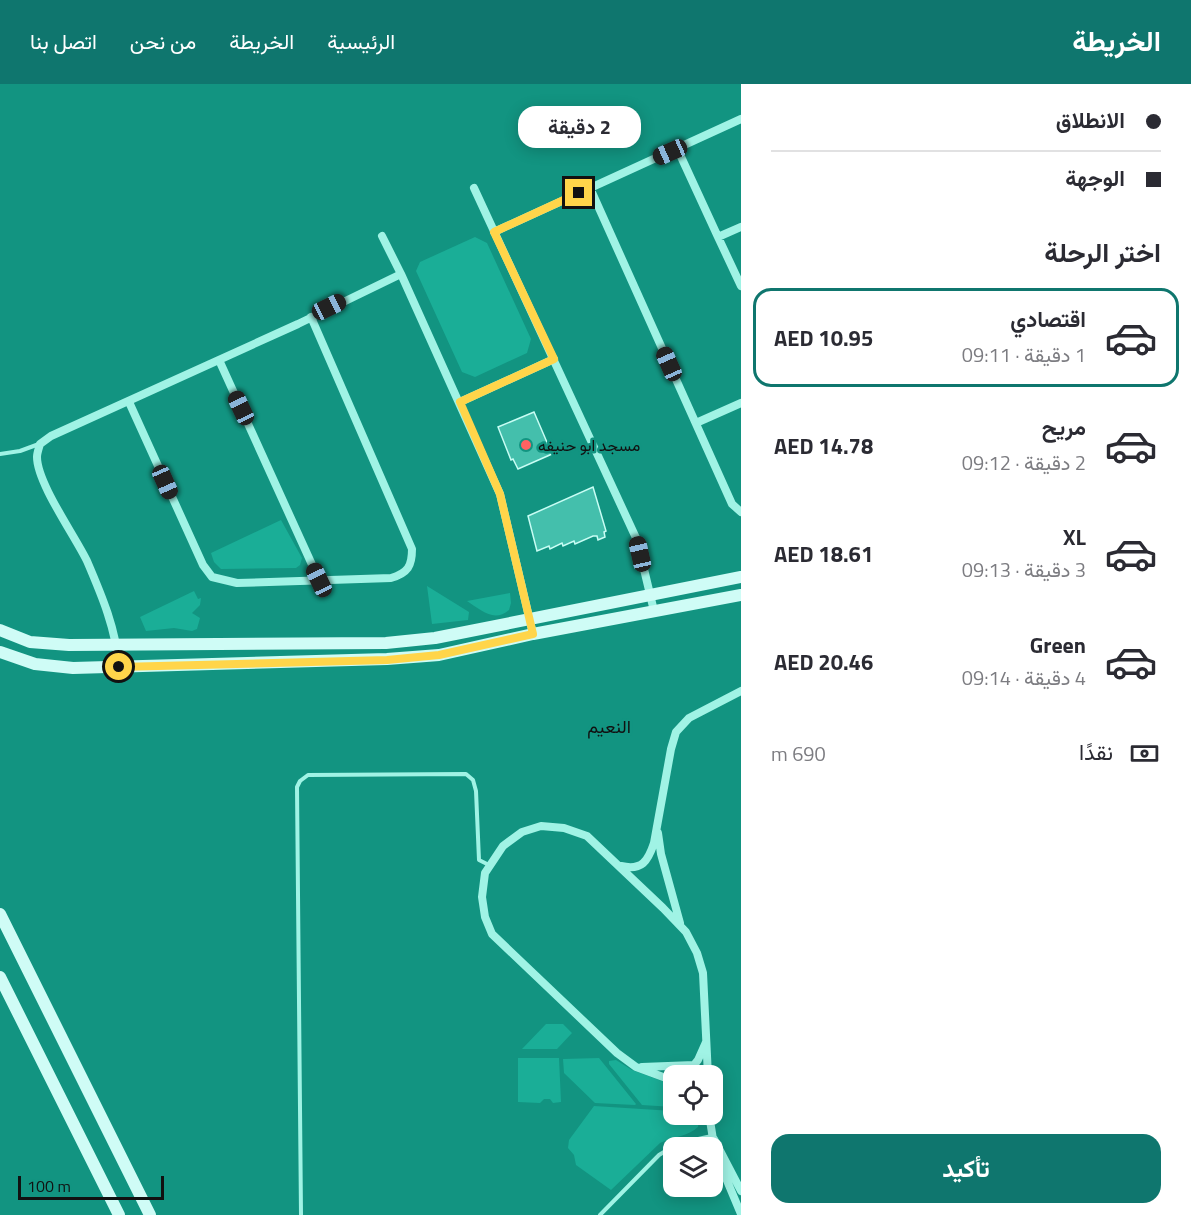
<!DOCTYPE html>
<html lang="ar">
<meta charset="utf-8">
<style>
:root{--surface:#fff;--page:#f7f7f7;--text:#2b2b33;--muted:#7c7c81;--line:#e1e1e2;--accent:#0f766e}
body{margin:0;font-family:"Titillium Web",Vazirmatn,sans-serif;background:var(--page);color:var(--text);direction:rtl;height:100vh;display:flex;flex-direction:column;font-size:22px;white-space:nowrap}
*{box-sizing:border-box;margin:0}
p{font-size:20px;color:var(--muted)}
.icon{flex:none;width:33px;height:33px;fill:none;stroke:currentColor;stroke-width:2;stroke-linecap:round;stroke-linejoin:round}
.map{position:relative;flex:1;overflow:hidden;direction:ltr}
.side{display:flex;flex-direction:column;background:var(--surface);width:450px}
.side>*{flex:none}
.guide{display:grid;align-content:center;height:132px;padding:0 30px;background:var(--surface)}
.buttons{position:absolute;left:663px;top:981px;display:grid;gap:12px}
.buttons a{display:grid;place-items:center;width:60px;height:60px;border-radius:12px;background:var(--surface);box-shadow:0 3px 15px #0003;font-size:30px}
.scale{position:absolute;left:18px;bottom:15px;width:146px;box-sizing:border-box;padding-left:6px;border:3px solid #111;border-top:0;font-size:16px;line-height:21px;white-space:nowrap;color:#111;-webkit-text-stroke:4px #129481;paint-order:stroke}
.end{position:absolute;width:27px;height:27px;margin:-14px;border:8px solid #ffd54a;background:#111;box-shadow:0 0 0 3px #111}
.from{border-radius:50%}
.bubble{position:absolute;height:42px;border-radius:18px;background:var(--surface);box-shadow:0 3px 15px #0003;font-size:20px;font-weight:700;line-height:42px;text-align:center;direction:rtl}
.car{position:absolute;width:18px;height:36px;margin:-18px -9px;border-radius:8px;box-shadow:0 0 4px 2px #0007;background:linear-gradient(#222 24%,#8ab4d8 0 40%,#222 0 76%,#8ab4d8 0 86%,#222 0)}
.guide b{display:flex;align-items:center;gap:21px;height:57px;font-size:22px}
.guide b+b{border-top:2px solid var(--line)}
.guide i{width:15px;height:15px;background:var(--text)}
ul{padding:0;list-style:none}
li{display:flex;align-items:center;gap:18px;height:99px;margin:0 12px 9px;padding:0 18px;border:3px solid transparent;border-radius:18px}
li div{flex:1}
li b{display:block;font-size:22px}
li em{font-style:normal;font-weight:700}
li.on{border-color:var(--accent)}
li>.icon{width:54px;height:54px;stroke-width:1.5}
h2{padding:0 30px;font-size:27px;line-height:72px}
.pay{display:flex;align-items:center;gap:15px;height:66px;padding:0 30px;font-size:22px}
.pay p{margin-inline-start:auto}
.action{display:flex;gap:12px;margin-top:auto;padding:12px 30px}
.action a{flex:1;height:69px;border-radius:18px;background:var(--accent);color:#fff;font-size:24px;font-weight:700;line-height:69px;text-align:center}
header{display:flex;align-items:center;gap:36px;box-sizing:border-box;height:84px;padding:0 30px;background:var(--accent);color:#fff}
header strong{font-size:28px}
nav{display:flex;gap:33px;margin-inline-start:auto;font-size:21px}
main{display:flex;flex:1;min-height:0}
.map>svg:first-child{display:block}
.green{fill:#1aae97}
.building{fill:#44bfac;stroke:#c8fdf4;stroke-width:1.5}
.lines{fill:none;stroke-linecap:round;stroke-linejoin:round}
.service{stroke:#a0f3e5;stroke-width:4}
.minor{stroke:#a0f3e5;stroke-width:8}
.secondary{stroke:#cffcf6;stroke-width:12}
.route{stroke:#ffd54a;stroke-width:8}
.poi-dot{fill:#ff6262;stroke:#129481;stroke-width:2}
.labels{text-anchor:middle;stroke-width:5;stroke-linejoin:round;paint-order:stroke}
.poi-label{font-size:16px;fill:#111;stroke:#129481;text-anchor:start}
.neighbourhood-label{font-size:18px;fill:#111;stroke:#129481}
</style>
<header>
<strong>الخريطة</strong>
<nav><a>الرئيسية</a><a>الخريطة</a><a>من نحن</a><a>اتصل بنا</a></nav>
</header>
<main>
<section class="side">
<div class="guide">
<b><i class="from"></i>الانطلاق</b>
<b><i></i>الوجهة</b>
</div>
<h2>اختر الرحلة</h2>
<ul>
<li class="on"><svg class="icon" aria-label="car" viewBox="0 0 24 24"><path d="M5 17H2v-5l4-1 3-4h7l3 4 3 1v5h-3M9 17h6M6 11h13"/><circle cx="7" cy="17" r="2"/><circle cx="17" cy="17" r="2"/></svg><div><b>اقتصادي</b><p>1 دقيقة · 09:11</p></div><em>AED 10.95</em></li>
<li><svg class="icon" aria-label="car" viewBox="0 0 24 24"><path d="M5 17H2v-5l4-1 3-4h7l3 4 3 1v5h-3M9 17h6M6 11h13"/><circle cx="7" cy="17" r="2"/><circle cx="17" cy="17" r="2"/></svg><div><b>مريح</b><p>2 دقيقة · 09:12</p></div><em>AED 14.78</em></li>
<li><svg class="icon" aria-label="car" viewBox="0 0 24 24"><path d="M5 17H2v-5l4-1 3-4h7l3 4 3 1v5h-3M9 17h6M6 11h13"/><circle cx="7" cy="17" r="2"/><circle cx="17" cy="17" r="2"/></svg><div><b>XL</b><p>3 دقيقة · 09:13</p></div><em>AED 18.61</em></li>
<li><svg class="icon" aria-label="car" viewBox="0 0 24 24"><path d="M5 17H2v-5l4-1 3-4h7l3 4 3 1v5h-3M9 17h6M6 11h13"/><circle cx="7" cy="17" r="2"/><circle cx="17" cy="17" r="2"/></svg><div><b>Green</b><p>4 دقيقة · 09:14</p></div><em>AED 20.46</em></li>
</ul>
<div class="pay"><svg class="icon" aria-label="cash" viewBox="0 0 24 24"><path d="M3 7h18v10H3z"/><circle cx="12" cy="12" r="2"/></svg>نقدًا<p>690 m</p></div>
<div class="action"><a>تأكيد</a></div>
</section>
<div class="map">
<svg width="741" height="1131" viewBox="0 0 741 1131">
<rect width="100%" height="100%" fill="#129481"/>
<path class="green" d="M475,153l12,6 44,96 -4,14 -52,24 -13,-5 -46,-101 4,-9z
M281,436l21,38 -2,7 -4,3 -75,1 -7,-7 -3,-9z
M427,502l42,26 -1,8 -36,4z
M194,507l4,8 3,-1 -1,7 -8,8 8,5 -3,11 -5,2 -18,-3 -28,3 -6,-14z
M510,509l1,10 -2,7c-15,13 -28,0 -42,-9z
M546,940h17l9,9 -15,16h-35z
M518,974h41l2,44 -8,1 -3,-4h-6l-4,4 -22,-1z
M599,974l37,46 -1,1 -40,-2 -31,-30 -1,-14z
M616,976l16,10 41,15v22l-31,-2 -33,-41v-3z
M594,1022l79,5 1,3 19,1 6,5 -1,7c-9,9 -26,10 -38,16l-49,47 -35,-25 -2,-10 -6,-7 1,-8z"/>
<path class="building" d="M534,328l18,42 -34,15 -5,-10 -2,1 -13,-33z
M593,403l13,44 -2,1 1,5 -7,3 -1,-4h-4l-18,8 -1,-3 -11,5 -1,-3 -12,6 -1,-3 -12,5 -9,-35z"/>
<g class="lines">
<path class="service" d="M0,370l20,-3 19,-7
M301,1131l-4,-428 3,-6 8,-6 158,-1 7,6 3,11 3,69 10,5
M600,1131l59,-60c17,-11 33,-15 53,-19"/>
<path class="minor" d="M677,64l41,89 23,-10
M474,104l163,352 17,71
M590,104l142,316 9,8
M494,148l247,-113
M382,152l19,38
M718,153l23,49
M219,276l100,220
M129,318l74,163 9,12 25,6 154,-5c17,-5 21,-12 21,-29l-101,-232
M460,318l94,-43
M696,339l45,-20
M119,583c-3,-38 -17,-71 -32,-106 -12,-25 -50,-78 -50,-104 0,-4 2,-9 3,-13l11,-8 247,-112 103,-50 99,220 33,140
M658,749l3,21 19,69
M621,782c21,5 27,-5 33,-23l17,-94 5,-17 13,-14 52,-27
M642,983l52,-2 4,-5 8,-18
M674,997l-38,-14 -19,-14 -125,-119 -7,-17 -3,-20 3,-24 18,-27 19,-14 19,-6 23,2 23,8 76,72 23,24 11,21 6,20 5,103
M709,1030l6,38 26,62
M714,1055l27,52"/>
<path class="secondary" d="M0,546l30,12 39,3 317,-2 49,-5 306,-61
M0,568l35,12 38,4 314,-9 52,-4 94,-21 208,-39
M0,830l150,301
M0,893l119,238"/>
</g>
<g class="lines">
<path class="route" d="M119,583l268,-7 52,-5 94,-21 -33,-140 -40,-92 94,-43 -60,-127 85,-39"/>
</g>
<circle class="poi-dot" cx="526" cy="361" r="6"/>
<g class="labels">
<g class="poi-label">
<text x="538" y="367">مسجد ابو حنيفه</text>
</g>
<g class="neighbourhood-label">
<text x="609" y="649">النعيم</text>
</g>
</g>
</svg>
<div class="buttons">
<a><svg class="icon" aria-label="locate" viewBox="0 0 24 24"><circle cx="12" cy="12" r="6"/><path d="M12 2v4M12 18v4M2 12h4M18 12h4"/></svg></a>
<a><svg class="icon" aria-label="layers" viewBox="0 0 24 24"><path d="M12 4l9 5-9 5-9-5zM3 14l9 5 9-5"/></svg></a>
</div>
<div class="scale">100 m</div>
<i class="end from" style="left:119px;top:583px"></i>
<i class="end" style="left:579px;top:109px"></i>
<div class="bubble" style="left:518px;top:22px;width:123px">2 دقيقة</div>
<i class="car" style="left:670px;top:68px;rotate:246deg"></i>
<i class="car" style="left:329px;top:223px;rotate:64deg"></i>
<i class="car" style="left:669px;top:280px;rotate:336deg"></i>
<i class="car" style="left:241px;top:324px;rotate:335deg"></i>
<i class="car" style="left:165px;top:398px;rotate:156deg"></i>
<i class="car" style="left:640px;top:470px;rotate:347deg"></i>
<i class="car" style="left:319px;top:496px;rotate:335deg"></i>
</div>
</main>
